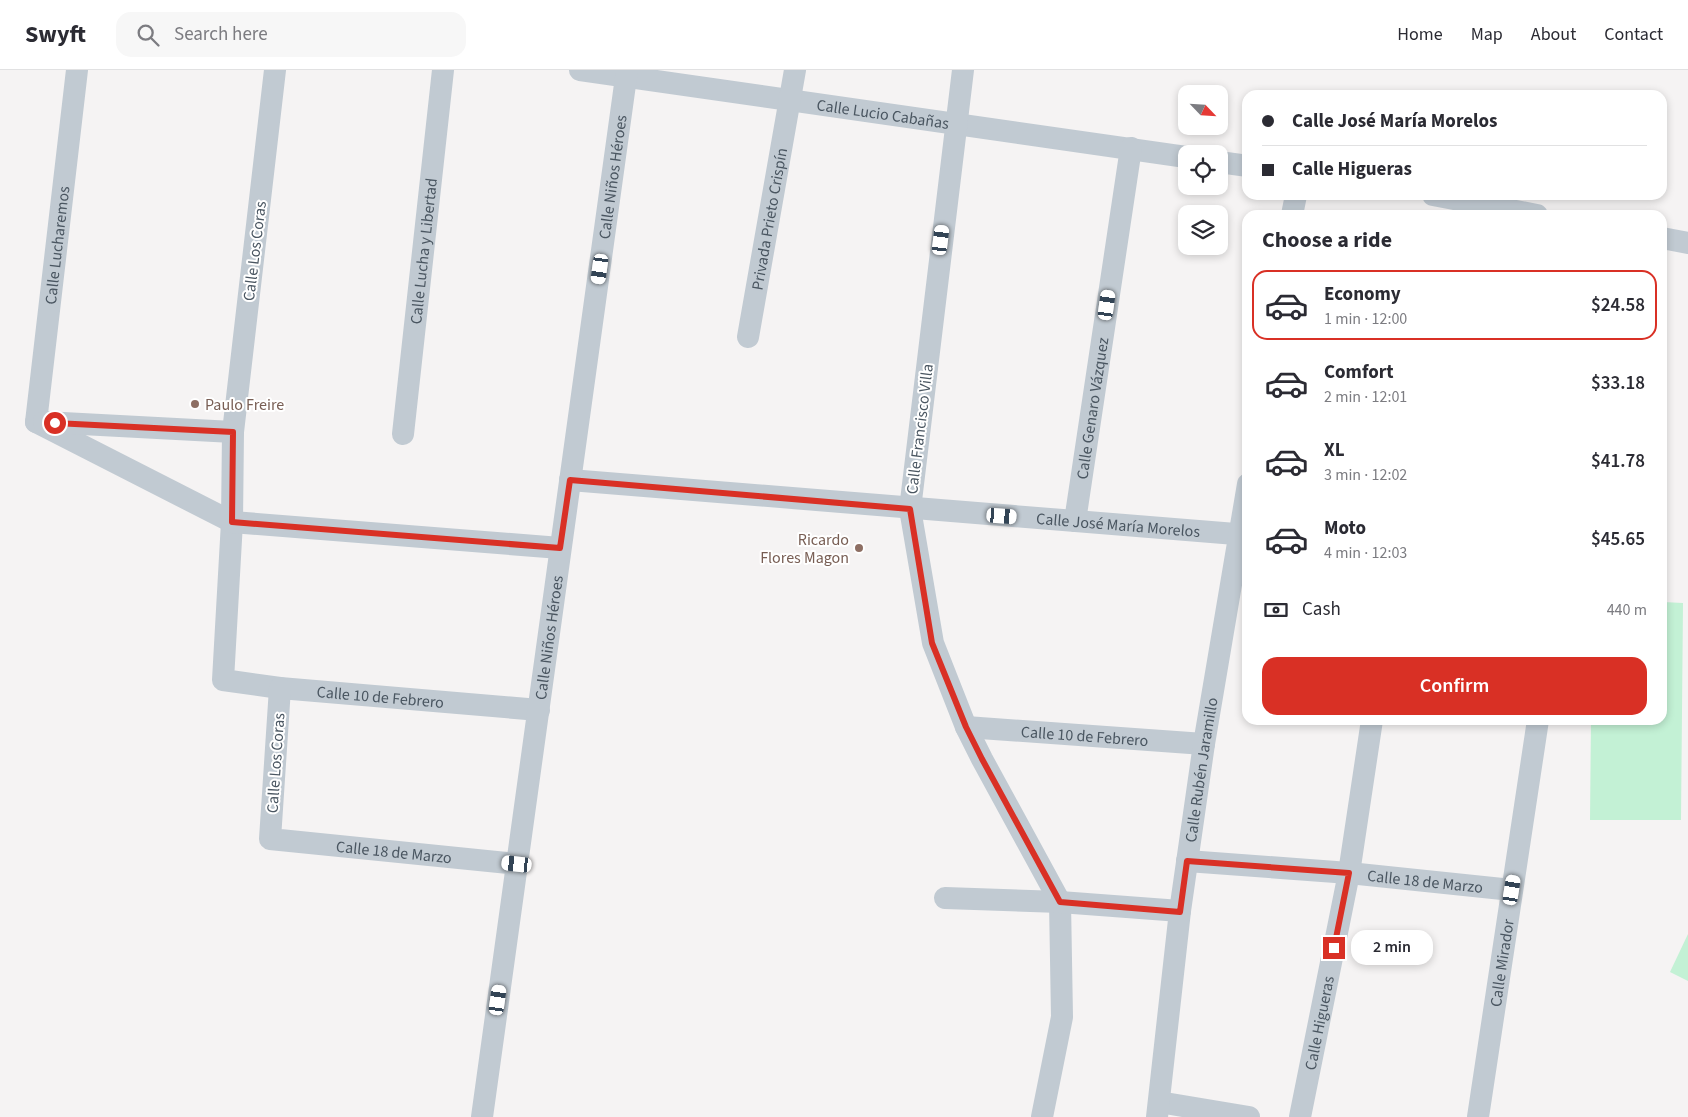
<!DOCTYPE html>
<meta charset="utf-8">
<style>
:root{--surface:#fff;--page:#f7f7f7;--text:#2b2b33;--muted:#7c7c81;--line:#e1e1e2;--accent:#d93025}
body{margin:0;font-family:"Source Sans 3",sans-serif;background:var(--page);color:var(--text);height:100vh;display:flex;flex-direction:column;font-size:19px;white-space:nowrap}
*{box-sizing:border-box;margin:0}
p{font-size:16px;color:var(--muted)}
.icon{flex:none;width:28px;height:28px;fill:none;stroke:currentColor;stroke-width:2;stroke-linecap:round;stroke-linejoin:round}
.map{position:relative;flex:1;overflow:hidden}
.panel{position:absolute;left:1242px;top:140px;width:425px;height:515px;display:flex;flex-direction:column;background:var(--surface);border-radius:15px;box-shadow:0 2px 8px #0003}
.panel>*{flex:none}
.top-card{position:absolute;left:1242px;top:20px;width:425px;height:110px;border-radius:15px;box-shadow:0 2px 8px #0003;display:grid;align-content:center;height:110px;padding:0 20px;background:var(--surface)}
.needle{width:32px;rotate:115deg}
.controls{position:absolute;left:1178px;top:15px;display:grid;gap:10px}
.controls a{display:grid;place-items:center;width:50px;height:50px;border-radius:10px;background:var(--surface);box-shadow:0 2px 8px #0003;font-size:25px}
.end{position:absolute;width:22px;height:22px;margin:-11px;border:6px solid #d93025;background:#fff;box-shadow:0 0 0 2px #fff}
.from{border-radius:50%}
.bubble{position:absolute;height:35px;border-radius:15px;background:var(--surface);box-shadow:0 2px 8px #0003;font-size:16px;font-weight:600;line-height:35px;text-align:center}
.car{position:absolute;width:15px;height:30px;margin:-15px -8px;border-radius:6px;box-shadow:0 0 4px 1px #0007;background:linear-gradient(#fff 24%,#345 0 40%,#fff 0 76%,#345 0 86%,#fff 0)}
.top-card b{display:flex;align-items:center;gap:18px;height:48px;font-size:19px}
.top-card b+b{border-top:1px solid var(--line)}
.top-card i{width:12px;height:12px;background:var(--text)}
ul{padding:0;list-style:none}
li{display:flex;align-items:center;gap:15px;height:70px;margin:0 10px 8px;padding:0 10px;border:2px solid transparent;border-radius:15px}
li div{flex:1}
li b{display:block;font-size:19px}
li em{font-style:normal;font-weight:600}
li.on{border-color:var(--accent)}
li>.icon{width:45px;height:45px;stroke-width:1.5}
h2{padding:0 20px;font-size:22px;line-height:60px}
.pay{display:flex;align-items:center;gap:12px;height:55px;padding:0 20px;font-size:19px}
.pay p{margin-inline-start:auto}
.button{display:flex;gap:10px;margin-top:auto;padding:10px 20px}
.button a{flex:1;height:58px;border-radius:15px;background:var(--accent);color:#fff;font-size:20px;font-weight:600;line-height:58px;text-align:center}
header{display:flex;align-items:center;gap:30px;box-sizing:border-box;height:70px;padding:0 25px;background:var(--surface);border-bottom:1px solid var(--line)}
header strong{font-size:24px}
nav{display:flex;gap:28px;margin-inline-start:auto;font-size:18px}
.search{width:350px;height:45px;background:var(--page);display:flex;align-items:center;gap:12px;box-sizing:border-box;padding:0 18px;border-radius:15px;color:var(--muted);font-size:19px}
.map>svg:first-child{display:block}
.green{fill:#c3f1d5}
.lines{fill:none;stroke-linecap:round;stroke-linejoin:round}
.street{stroke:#c1cad2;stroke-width:22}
.route{stroke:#d93025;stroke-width:6}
.education-dot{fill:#8d6e63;stroke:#fff;stroke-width:2}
.labels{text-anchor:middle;stroke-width:4;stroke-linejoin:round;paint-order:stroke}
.street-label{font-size:16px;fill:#4a5661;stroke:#fff}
.education-label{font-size:16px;fill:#785e54;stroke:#fff;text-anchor:start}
</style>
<header>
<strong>Swyft</strong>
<div class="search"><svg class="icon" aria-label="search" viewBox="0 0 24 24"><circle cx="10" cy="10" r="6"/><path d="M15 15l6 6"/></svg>Search here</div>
<nav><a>Home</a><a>Map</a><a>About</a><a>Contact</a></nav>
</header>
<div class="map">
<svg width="1688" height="1047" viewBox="0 0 1688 1047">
<rect width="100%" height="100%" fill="#f5f3f3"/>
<path class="green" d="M1663,532l20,1 -2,217h-91l1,-100h71z
M1688,864v47l-18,-9z"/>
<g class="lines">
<g class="street">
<path id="s1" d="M275,0l-42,362 -1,90 -9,158 57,8 259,22"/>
<path id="s2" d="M580,0l606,87"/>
<path d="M963,0l-53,439 23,134 33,84 16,32 78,143 2,115 -20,100"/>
<path d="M1219,92l29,4"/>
<path d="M1433,125l104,20"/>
<path d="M1292,145l4,-20"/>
<path d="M1662,168l26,5"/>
<path id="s3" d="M748,267l47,-267"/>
<path d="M36,352l196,100 328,26"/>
<path id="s4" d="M36,352l41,-352"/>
<path d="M44,352l189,10"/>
<path id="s5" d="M403,364l40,-364"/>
<path id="s6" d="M570,410l678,55"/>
<path id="s7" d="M1075,451l56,-373"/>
<path id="s8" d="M280,618l-10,151 247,25"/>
<path id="s9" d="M966,657l238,17"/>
<path id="s10" d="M1187,791l162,12 163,17"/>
<path d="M945,828l115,4 120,9"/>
<path d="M1159,1032l90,15"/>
<path id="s11" d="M482,1047l145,-1047"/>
<path id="s12" d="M1157,1047l23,-206 24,-167 44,-260"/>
<path id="s13" d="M1300,1047l49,-244 23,-153"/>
<path id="s14" d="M1478,1047l60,-397"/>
</g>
</g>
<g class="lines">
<path class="route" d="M55,353l178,9 -1,90 328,26 10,-68 340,29 22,134 34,84 16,32 78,143 120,10 7,-51 162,12 -15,75"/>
</g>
<g class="education-dot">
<circle cx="195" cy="334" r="5"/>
<circle cx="859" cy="478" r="5"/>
</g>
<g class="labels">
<g class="street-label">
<text dy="6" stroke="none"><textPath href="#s2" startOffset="306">Calle Lucio Cabañas</textPath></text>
<text dy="6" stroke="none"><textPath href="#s11" startOffset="949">Calle Niños Héroes</textPath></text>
<text dy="6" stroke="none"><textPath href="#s3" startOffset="120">Privada Prieto Crispín</textPath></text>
<text dy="6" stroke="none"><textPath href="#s4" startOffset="178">Calle Lucharemos</textPath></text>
<text transform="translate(254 181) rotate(-83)" y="6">Calle Los Coras</text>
<text dy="6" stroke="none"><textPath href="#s5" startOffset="184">Calle Lucha y Libertad</textPath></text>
<text dy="6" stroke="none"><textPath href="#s7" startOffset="114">Calle Genaro Vázquez</textPath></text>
<text transform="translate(919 359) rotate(-83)" y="6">Calle Francisco Villa</text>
<text dy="6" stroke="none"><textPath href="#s6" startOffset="550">Calle José María Morelos</textPath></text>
<text dy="6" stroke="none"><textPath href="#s11" startOffset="484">Calle Niños Héroes</textPath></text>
<text dy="6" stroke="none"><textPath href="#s1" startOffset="771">Calle 10 de Febrero</textPath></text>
<text dy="6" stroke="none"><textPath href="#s9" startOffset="119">Calle 10 de Febrero</textPath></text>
<text transform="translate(275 693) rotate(-86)" y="6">Calle Los Coras</text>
<text dy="6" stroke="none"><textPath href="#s12" startOffset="350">Calle Rubén Jaramillo</textPath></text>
<text dy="6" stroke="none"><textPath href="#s8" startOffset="276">Calle 18 de Marzo</textPath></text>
<text dy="6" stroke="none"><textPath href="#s10" startOffset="239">Calle 18 de Marzo</textPath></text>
<text dy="6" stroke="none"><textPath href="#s14" startOffset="156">Calle Mirador</textPath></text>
<text dy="6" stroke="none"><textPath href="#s13" startOffset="96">Calle Higueras</textPath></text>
</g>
<g class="education-label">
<text x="205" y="340">Paulo Freire</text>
<text x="849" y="475" text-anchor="end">Ricardo<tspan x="849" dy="18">Flores Magon</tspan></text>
</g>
</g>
</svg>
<div class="controls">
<a><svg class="needle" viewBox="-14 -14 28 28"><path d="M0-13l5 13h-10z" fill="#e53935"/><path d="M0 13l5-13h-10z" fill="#7c7c81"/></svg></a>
<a><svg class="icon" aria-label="locate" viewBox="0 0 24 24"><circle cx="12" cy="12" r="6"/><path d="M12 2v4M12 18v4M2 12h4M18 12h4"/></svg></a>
<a><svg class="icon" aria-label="layers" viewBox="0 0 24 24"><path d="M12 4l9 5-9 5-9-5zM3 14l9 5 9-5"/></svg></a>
</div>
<i class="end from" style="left:55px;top:353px"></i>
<i class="end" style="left:1334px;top:878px"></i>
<div class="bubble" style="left:1351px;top:860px;width:82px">2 min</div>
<i class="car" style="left:941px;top:170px;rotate:7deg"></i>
<i class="car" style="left:600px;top:199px;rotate:188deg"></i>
<i class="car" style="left:1107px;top:235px;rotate:8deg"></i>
<i class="car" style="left:1002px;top:446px;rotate:94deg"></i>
<i class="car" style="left:517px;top:794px;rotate:276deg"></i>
<i class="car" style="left:1512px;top:820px;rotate:9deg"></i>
<i class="car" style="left:498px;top:930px;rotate:8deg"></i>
<div class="top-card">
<b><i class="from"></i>Calle José María Morelos</b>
<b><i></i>Calle Higueras</b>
</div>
<section class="panel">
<h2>Choose a ride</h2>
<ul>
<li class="on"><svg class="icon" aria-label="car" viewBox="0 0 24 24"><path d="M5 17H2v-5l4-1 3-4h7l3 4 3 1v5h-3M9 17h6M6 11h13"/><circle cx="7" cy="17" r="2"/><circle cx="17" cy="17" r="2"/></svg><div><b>Economy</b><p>1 min · 12:00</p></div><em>$24.58</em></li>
<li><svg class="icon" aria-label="car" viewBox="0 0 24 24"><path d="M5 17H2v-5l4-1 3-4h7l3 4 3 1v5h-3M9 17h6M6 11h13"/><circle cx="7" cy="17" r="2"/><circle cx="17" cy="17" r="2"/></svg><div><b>Comfort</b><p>2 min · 12:01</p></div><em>$33.18</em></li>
<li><svg class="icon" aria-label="car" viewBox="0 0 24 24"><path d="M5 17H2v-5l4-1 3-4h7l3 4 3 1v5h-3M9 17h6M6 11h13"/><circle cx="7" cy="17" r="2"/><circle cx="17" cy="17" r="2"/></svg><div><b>XL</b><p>3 min · 12:02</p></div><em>$41.78</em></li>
<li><svg class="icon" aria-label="car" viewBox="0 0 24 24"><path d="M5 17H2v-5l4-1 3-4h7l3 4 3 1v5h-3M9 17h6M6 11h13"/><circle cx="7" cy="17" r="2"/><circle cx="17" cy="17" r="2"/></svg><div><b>Moto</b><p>4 min · 12:03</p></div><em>$45.65</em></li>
</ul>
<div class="pay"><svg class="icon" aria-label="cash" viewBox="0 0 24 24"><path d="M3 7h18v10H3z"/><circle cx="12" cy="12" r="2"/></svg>Cash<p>440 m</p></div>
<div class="button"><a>Confirm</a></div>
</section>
</div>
